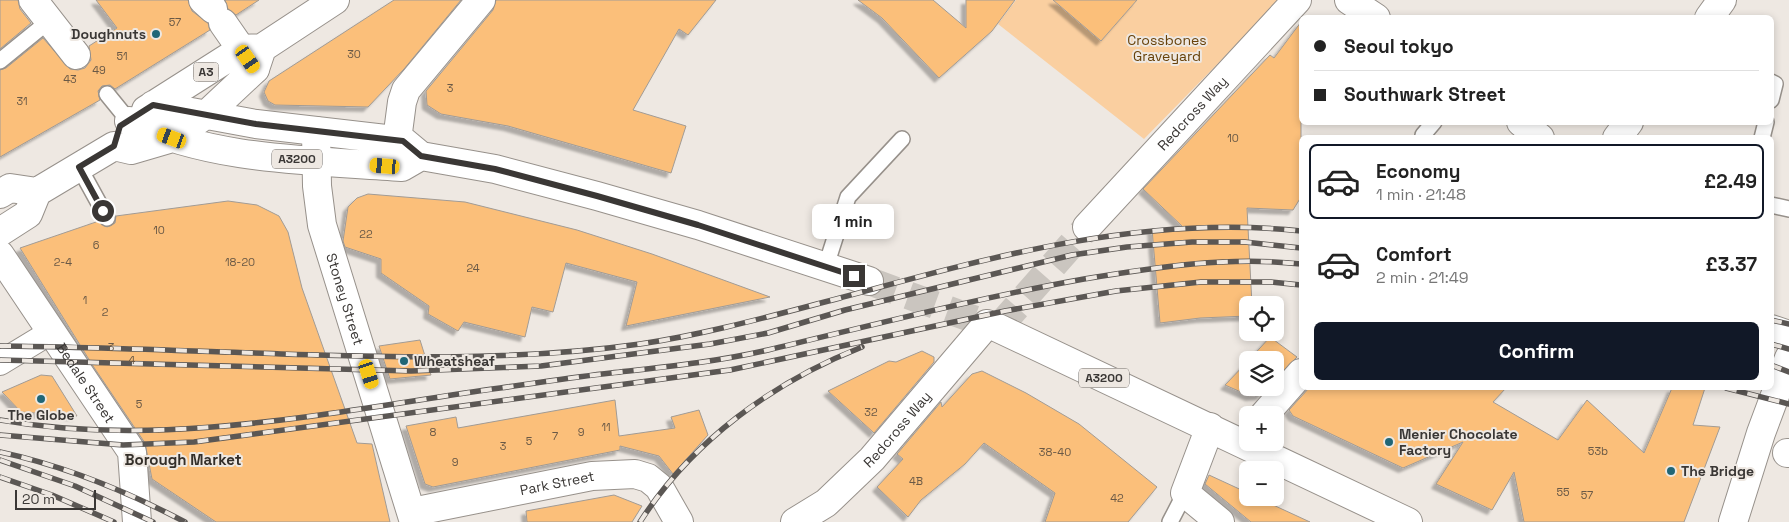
<!DOCTYPE html>
<meta charset="utf-8">
<style>
:root{--surface:#fff;--page:#f2f2f2;--text:#222;--muted:#767676;--line:#e0e0e0;--accent:#111827}
body{margin:0;font-family:"Space Grotesk",sans-serif;background:var(--page);color:var(--text);height:100vh;display:flex;flex-direction:column;font-size:19px;white-space:nowrap}
*{box-sizing:border-box;margin:0}
p{font-size:16px;color:var(--muted)}
.icon{flex:none;width:28px;height:28px;fill:none;stroke:currentColor;stroke-width:2;stroke-linecap:round;stroke-linejoin:round}
.map{position:relative;flex:1;overflow:hidden}
.details{position:absolute;left:1299px;top:135px;width:475px;height:255px;display:flex;flex-direction:column;background:var(--surface);border-radius:8px;box-shadow:0 2px 8px #0003}
.details>*{flex:none}
.hud{position:absolute;left:1299px;top:15px;width:475px;height:110px;border-radius:8px;box-shadow:0 2px 8px #0003;display:grid;align-content:center;height:110px;padding:0 15px;background:var(--surface)}
.controls{position:absolute;left:1239px;top:296px;display:grid;gap:10px}
.controls a{display:grid;place-items:center;width:45px;height:45px;border-radius:8px;background:var(--surface);box-shadow:0 2px 8px #0003;font-size:25px}
.scale{position:absolute;left:15px;bottom:12px;width:81px;box-sizing:border-box;padding-left:5px;border:2px solid #3a3735;border-top:0;font-size:14px;line-height:18px;white-space:nowrap;color:#3a3735;-webkit-text-stroke:4px #eee8e2;paint-order:stroke}
.end{position:absolute;width:22px;height:22px;margin:-11px;border:6px solid #3a3735;background:#fff;box-shadow:0 0 0 2px #fff}
.from{border-radius:50%}
.bubble{position:absolute;height:35px;border-radius:8px;background:var(--surface);box-shadow:0 2px 8px #0003;font-size:16px;font-weight:700;line-height:35px;text-align:center}
.car{position:absolute;width:15px;height:30px;margin:-15px -8px;border-radius:6px;box-shadow:0 0 4px 1px #0007;background:linear-gradient(#f5c518 24%,#345 0 40%,#f5c518 0 76%,#345 0 86%,#f5c518 0)}
.hud b{display:flex;align-items:center;gap:18px;height:48px;font-size:19px}
.hud b+b{border-top:1px solid var(--line)}
.hud i{width:12px;height:12px;background:var(--text)}
ul{padding:9px 0 0;list-style:none}
li{display:flex;align-items:center;gap:15px;height:75px;margin:0 10px 8px;padding:0 5px;border:2px solid transparent;border-radius:8px}
li div{flex:1}
li b{display:block;font-size:19px}
li em{font-style:normal;font-weight:700}
li.active{border-color:var(--accent)}
li>.icon{width:45px;height:45px;stroke-width:1.5}
.primary-button{display:flex;gap:10px;margin-top:auto;padding:10px 15px}
.primary-button a{flex:1;height:58px;border-radius:8px;background:var(--accent);color:#fff;font-size:20px;font-weight:700;line-height:58px;text-align:center}
.map>svg:first-child{display:block}
.green{fill:#facfa0}
.building{fill:#fbbf7a;stroke:#a19b95;filter:url(#shadow)}
.lines{fill:none;stroke-linecap:round;stroke-linejoin:round}
.minor-tunnel{stroke:#cac5bf;stroke-width:28;stroke-dasharray:28 14;stroke-linecap:butt}
.primary-tunnel{stroke:#cac5bf;stroke-width:28;stroke-dasharray:28 14;stroke-linecap:butt}
.service-casing{stroke:#97918b;stroke-width:18}
.pedestrian-casing{stroke:#97918b;stroke-width:26}
.minor-casing{stroke:#97918b;stroke-width:30}
.primary-casing{stroke:#97918b;stroke-width:30}
.service{stroke:#fff;stroke-width:15}
.pedestrian{stroke:#fff;stroke-width:24}
.minor{stroke:#fff;stroke-width:28}
.primary{stroke:#fff;stroke-width:28}
.rail-casing{stroke:#5b5754;stroke-width:5.5}
.rail{stroke:#eee8e2;stroke-width:4;stroke-dasharray:11;stroke-linecap:butt}
.route{stroke:#3a3735;stroke-width:6}
.poi-dot{fill:#206676;stroke:#eee8e2;stroke-width:2}
.labels{text-anchor:middle;stroke-width:4;stroke-linejoin:round;paint-order:stroke}
.number-label{font-size:11px;fill:#6a5946}
.shield{fill:#eee8e2;stroke:#706c69;stroke-width:1}
.shield-label{font-size:12px;font-weight:bold;fill:#3a3735}
.poi-label{font-size:14px;font-weight:bold;fill:#3a3735;stroke:#eee8e2;text-anchor:start}
.park-label{font-size:14px;fill:#68420a;stroke:#eee8e2}
.street-label{font-size:14px;fill:#3a3735;stroke:#eee8e2}
.neighbourhood-label{font-size:15px;font-weight:bold;fill:#342f2a;stroke:#eee8e2}
</style>
<div class="map">
<svg width="1789" height="522" viewBox="0 0 1789 522">
<defs>
<filter id="shadow"><feDropShadow dx="-4.5" dy="4.5" stdDeviation="1" flood-color="#0004"/></filter>
</defs>
<rect width="100%" height="100%" fill="#eee8e2"/>
<path class="green" d="M1016,0h37l48,41 36,-41h143l-136,139 -146,-115z"/>
<path class="building" d="M0,0h18l2,9 11,14 -31,26z
M96,0h92l4,11 16,12 2,7 -95,59 -5,-4 -8,1 -4,5 2,9 -100,57v-87l6,-2 37,-30 27,31 8,1 7,-2 6,-8 -2,-14 28,-18z
M225,0h34l-23,15 -8,-6z
M394,0h67l-57,69 -36,38 -93,-2 -7,-4 -4,-9 5,-11z
M496,0h220l-28,35 -9,-6 -46,81 53,16 -15,47 -163,-47 -67,-12 -14,-9 -1,-14 67,-81z
M858,0h75l33,28v-28h49l-23,31 -53,47 -57,-60z
M1053,0h84l-36,41z
M1301,22v175l-8,13 -46,-2 5,97h-4v11l-48,2 -40,5 -8,-94 31,-2 -40,-38 127,-134 4,3z
M368,194l97,8 112,28 75,24 118,43 -144,29 11,-44 -71,-19 -13,49 -21,-5 -7,30 -61,-15 -6,9 -30,-17 1,-8 -48,-33v-14l-36,-12 -2,-6 5,-34 9,-9z
M228,201l29,4 22,11 9,16 14,56 55,155 15,1 18,78h-174l-64,-43 -7,-36 -52,-77 -73,-118 76,-26 -1,-3 12,8 8,-4 1,-7z
M1270,337l27,20 -22,22v-19h-26z
M420,340l11,35 -41,4 -11,-33z
M922,351l12,6v5l-60,71 -46,-42 61,-30 7,1z
M1248,361v27h19l-6,7 -11,1 -25,-11z
M982,371l44,22 53,31 78,63 -29,35h-83l10,-29 -71,-50 -19,21 -44,36 -13,17 -31,-30 26,-28 -6,-5 44,-52 1,5 30,-33z
M41,375l11,1 25,40 -56,-4 -19,-20z
M1309,388h197l-13,14 65,38 29,-40 57,53 28,-65h33l-12,37 27,2 -36,95h-160l-10,-50 -22,38 -56,-26 27,-42 -60,26 -110,-52 -4,-6z
M615,400l4,36 56,-8 -4,-11 28,-7 9,25 -35,39 -14,-18 -39,-10v4l-187,37 -8,-3 -19,-58 50,-9 2,11z
M1209,475l39,18v5h10l52,24h-59l-46,-38z
M614,495l28,11 -10,16h-105l-1,-11z"/>
<g class="lines">
<path class="minor-tunnel" d="M998,328l89,-101"/>
<path class="primary-tunnel" d="M869,281l129,47"/>
<g class="service-casing">
<path id="service" d="M0,61l49,-40
M1771,82l4,2 -4,16
M107,94l22,27
M1423,135l11,-13
M1762,138l4,-16
M79,167l28,51
M1771,205l18,4
M826,266l22,-69 54,-58
M1170,522l15,-29"/>
</g>
<g class="pedestrian-casing">
<path id="pedestrian" d="M0,363l51,-31"/>
</g>
<g class="minor-casing">
<g id="minor">
<path d="M33,0l43,55"/>
<path d="M203,0l10,9"/>
<path d="M1349,0l27,18"/>
<path d="M1709,18l13,-18"/>
<path d="M223,23l32,46"/>
<path d="M1521,122l19,16"/>
<path id="s1" d="M316,131l1,55 5,39 92,297"/>
<path d="M1617,138l12,-16"/>
<path id="s2" d="M1087,227l210,-227"/>
<path id="s3" d="M0,255l132,197 5,70"/>
<path d="M1771,329l18,6"/>
<path d="M1264,415l37,-42"/>
<path d="M1210,427l-25,66 35,29"/>
<path d="M1787,453h2"/>
<path id="s4" d="M412,512l180,-36 43,-2 13,4 11,9 20,35"/>
<path id="s5" d="M795,522l31,-19 46,-44 115,-135"/>
</g>
</g>
<g class="primary-casing">
<path id="primary" d="M153,105l103,19 147,17 18,15 74,13 102,27 101,29 171,56
M146,110l96,-61 20,-1 73,-48
M129,121c85,40 181,39 273,46l19,-11
M397,140l5,-38 4,-12 75,-90
M0,194l10,-6 27,4 77,-46 17,4 41,-12 35,-24 48,-45 7,-21
M0,232l28,-18 9,-22
M998,328l410,194
M1733,522l28,-89 28,-75"/>
</g>
<use href="#service" class="service"/>
<use href="#pedestrian" class="pedestrian"/>
<use href="#minor" class="minor"/>
<use href="#primary" class="primary"/>
<g class="rail-casing">
<path id="rail" d="M1771,320l18,4
M1771,344l18,5
M0,346c106,1 211,6 317,9 108,3 216,4 323,-11 68,-10 134,-29 200,-46 150,-41 304,-84 461,-67
M0,360l411,11 130,-5 169,-22 58,-11 77,-23 227,-55 55,-8 65,-5h53l56,6
M1771,365l18,7
M1726,388l63,16
M0,420c166,29 335,-9 500,-32 37,-5 74,-11 111,-15 53,-6 105,-11 157,-23 105,-25 210,-52 316,-71 73,-12 144,-23 217,-15
M0,435l123,10 71,-3 536,-72 275,-59 111,-20 85,-9h70l30,3
M0,452c65,14 126,39 185,70
M0,460l75,26 78,36
M0,477l52,18 62,27
M640,522c52,-81 133,-140 222,-175"/>
</g>
<use href="#rail" class="rail"/>
</g>
<g class="lines">
<path class="route" d="M103,211l-24,-44 35,-21 6,-20 33,-21 103,19 147,17 18,15 74,13 102,27 101,29 156,51"/>
</g>
<g class="poi-dot">
<circle cx="156" cy="34" r="5"/>
<circle cx="404" cy="361" r="5"/>
<circle cx="41" cy="399" r="5"/>
<circle cx="1389" cy="442" r="5"/>
<circle cx="1671" cy="471" r="5"/>
</g>
<g class="labels">
<g class="number-label">
<text x="175" y="26">57</text>
<text x="354" y="58">30</text>
<text x="122" y="60">51</text>
<text x="99" y="74">49</text>
<text x="70" y="83">43</text>
<text x="450" y="92">3</text>
<text x="22" y="105">31</text>
<text x="1233" y="142">10</text>
<text x="159" y="234">10</text>
<text x="366" y="238">22</text>
<text x="96" y="249">6</text>
<text x="63" y="266">2-4</text>
<text x="240" y="266">18-20</text>
<text x="473" y="272">24</text>
<text x="85" y="304">1</text>
<text x="105" y="316">2</text>
<text x="111" y="351">3</text>
<text x="132" y="364">4</text>
<text x="139" y="408">5</text>
<text x="871" y="416">32</text>
<text x="606" y="431">11</text>
<text x="433" y="436">8</text>
<text x="581" y="436">9</text>
<text x="555" y="440">7</text>
<text x="529" y="445">5</text>
<text x="503" y="450">3</text>
<text x="1598" y="455">53b</text>
<text x="1055" y="456">38-40</text>
<text x="455" y="466">9</text>
<text x="916" y="485">4B</text>
<text x="1563" y="496">55</text>
<text x="1587" y="499">57</text>
<text x="1117" y="502">42</text>
</g>
<g class="shield">
<rect x="193.5" y="62.5" width="25" height="19" rx="4"/>
<rect x="272" y="149.5" width="50" height="19" rx="4"/>
<rect x="1079" y="368.5" width="50" height="19" rx="4"/>
</g>
<g class="shield-label">
<text x="206" y="76">A3</text>
<text x="297" y="163">A3200</text>
<text x="1104" y="382">A3200</text>
</g>
<g class="poi-label">
<text x="146" y="39" text-anchor="end">Doughnuts</text>
<text x="414" y="366">Wheatsheaf</text>
<text x="41" y="420" text-anchor="middle">The Globe</text>
<text x="1399" y="439">Menier Chocolate<tspan x="1399" dy="16">Factory</tspan></text>
<text x="1681" y="476">The Bridge</text>
</g>
<g class="park-label">
<text x="1167" y="45">Crossbones<tspan x="1167" dy="16">Graveyard</tspan></text>
</g>
<g class="street-label">
<text dy="5" stroke="none"><textPath href="#s2" startOffset="155">Redcross Way</textPath></text>
<text dy="5" stroke="none"><textPath href="#s1" startOffset="172">Stoney Street</textPath></text>
<text dy="5" stroke="none"><textPath href="#s3" startOffset="154">Bedale Street</textPath></text>
<text dy="5" stroke="none"><textPath href="#s5" startOffset="139">Redcross Way</textPath></text>
<text dy="5" stroke="none"><textPath href="#s4" startOffset="148">Park Street</textPath></text>
</g>
<g class="neighbourhood-label">
<text x="183" y="465">Borough Market</text>
</g>
</g>
</svg>
<div class="controls">
<a><svg class="icon" aria-label="locate" viewBox="0 0 24 24"><circle cx="12" cy="12" r="6"/><path d="M12 2v4M12 18v4M2 12h4M18 12h4"/></svg></a>
<a><svg class="icon" aria-label="layers" viewBox="0 0 24 24"><path d="M12 4l9 5-9 5-9-5zM3 14l9 5 9-5"/></svg></a>
<a>+</a>
<a>−</a>
</div>
<div class="scale">20 m</div>
<i class="end from" style="left:103px;top:211px"></i>
<i class="end" style="left:854px;top:276px"></i>
<div class="bubble" style="left:812px;top:204px;width:82px">1 min</div>
<i class="car" style="left:248px;top:59px;rotate:145deg"></i>
<i class="car" style="left:172px;top:138px;rotate:290deg"></i>
<i class="car" style="left:385px;top:166px;rotate:275deg"></i>
<i class="car" style="left:369px;top:374px;rotate:162deg"></i>
<div class="hud">
<b><i class="from"></i>Seoul tokyo</b>
<b><i></i>Southwark Street</b>
</div>
<section class="details">
<ul>
<li class="active"><svg class="icon" aria-label="car" viewBox="0 0 24 24"><path d="M5 17H2v-5l4-1 3-4h7l3 4 3 1v5h-3M9 17h6M6 11h13"/><circle cx="7" cy="17" r="2"/><circle cx="17" cy="17" r="2"/></svg><div><b>Economy</b><p>1 min · 21:48</p></div><em>£2.49</em></li>
<li><svg class="icon" aria-label="car" viewBox="0 0 24 24"><path d="M5 17H2v-5l4-1 3-4h7l3 4 3 1v5h-3M9 17h6M6 11h13"/><circle cx="7" cy="17" r="2"/><circle cx="17" cy="17" r="2"/></svg><div><b>Comfort</b><p>2 min · 21:49</p></div><em>£3.37</em></li>
</ul>
<div class="primary-button"><a>Confirm</a></div>
</section>
</div>
